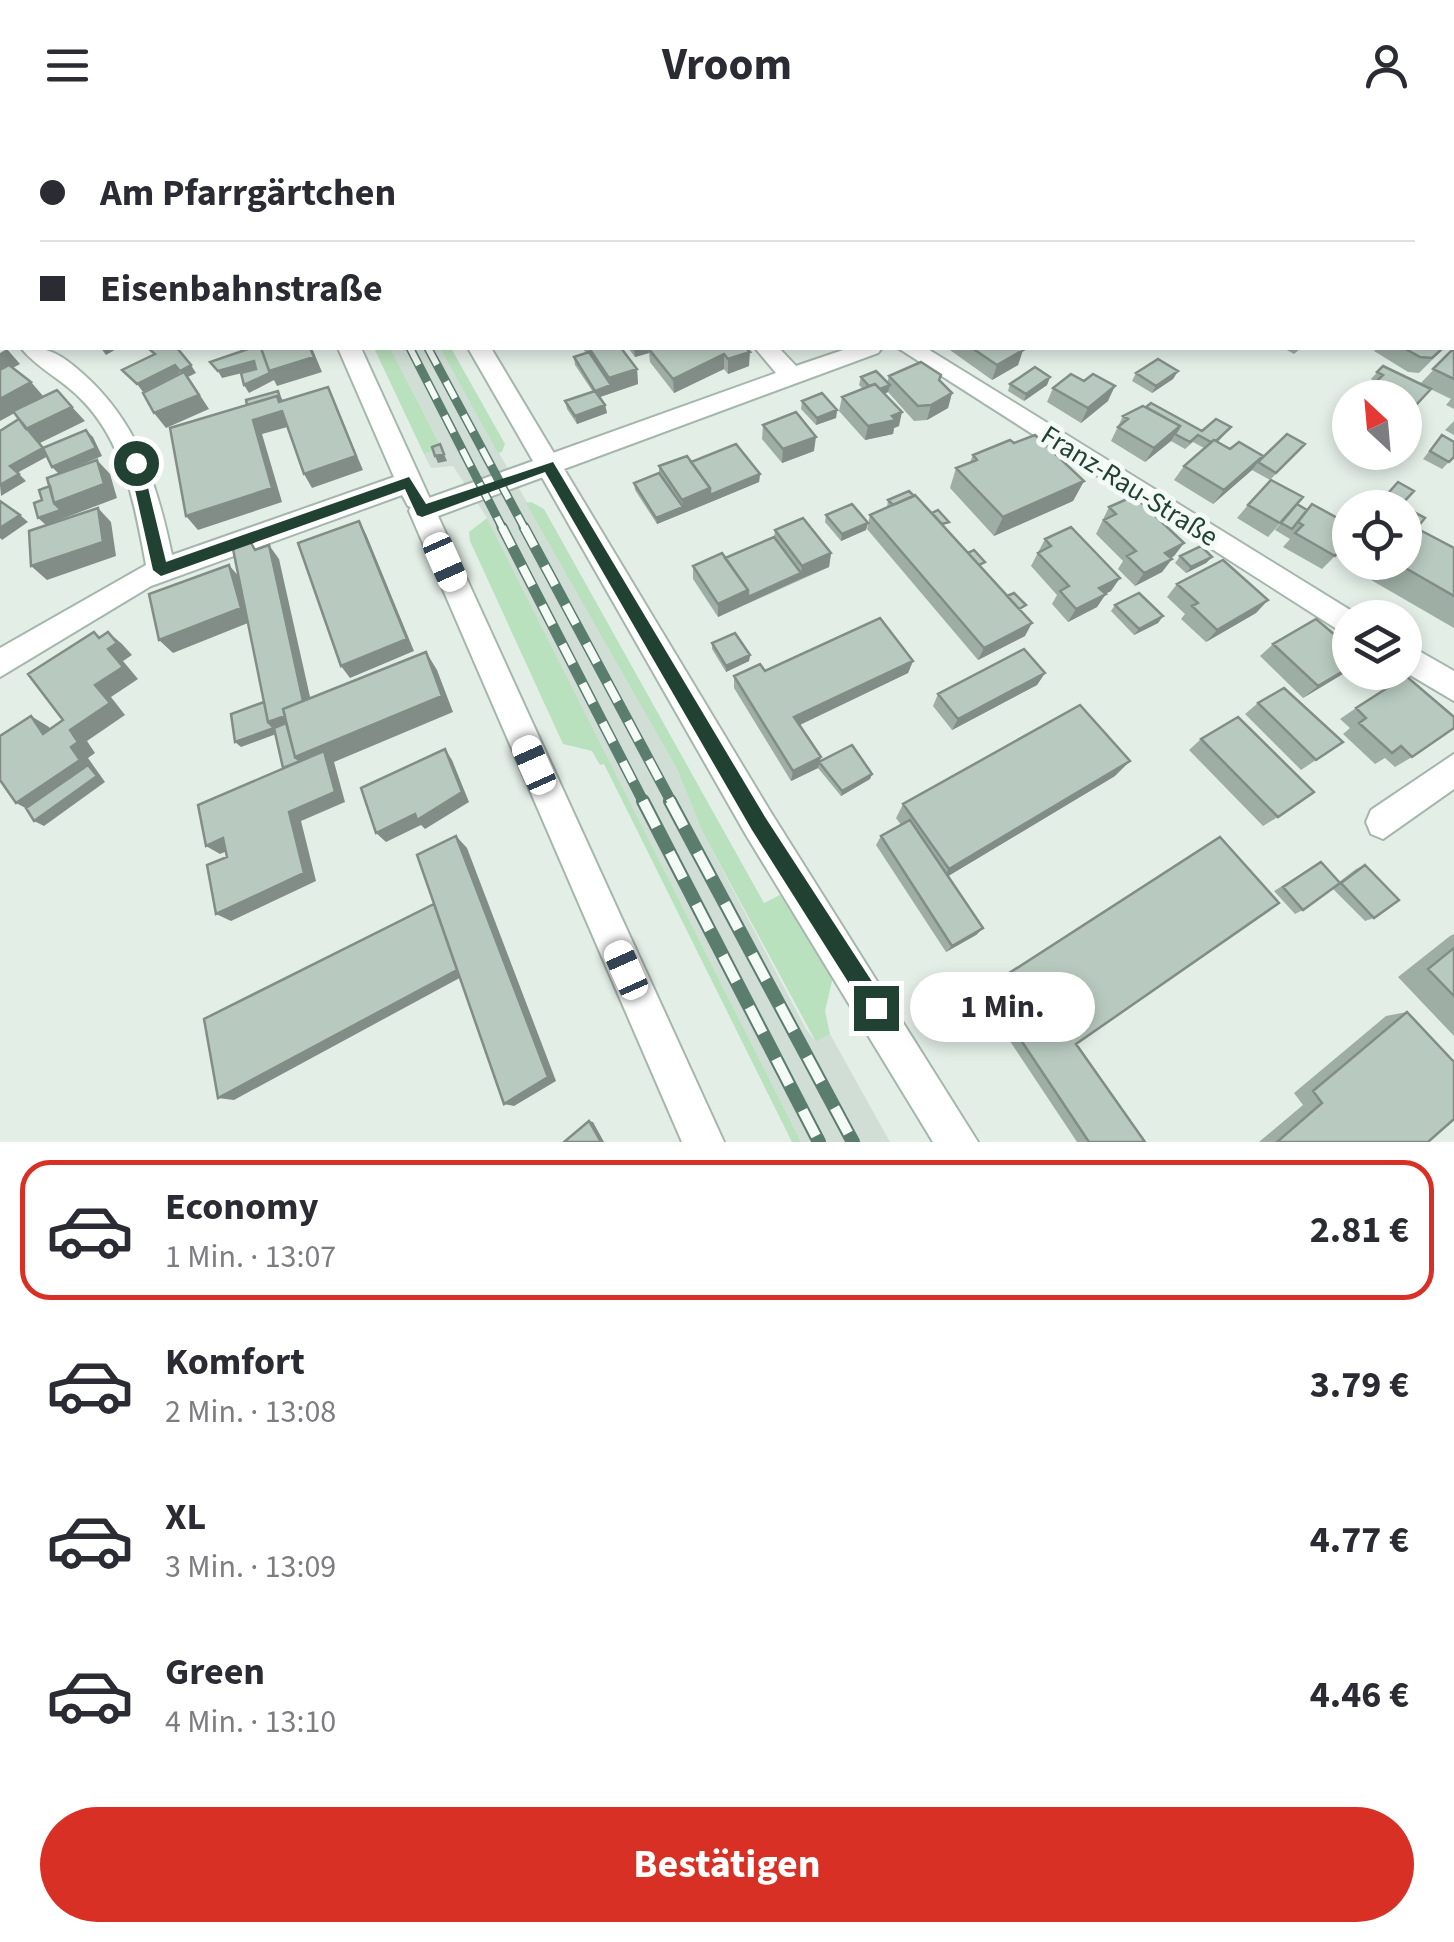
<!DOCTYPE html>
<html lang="de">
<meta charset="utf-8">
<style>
:root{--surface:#fff;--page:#f2f2f3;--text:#2b2b33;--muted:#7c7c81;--line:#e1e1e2;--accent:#d93025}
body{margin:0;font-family:"Source Sans 3",sans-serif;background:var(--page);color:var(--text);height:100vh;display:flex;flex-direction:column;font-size:38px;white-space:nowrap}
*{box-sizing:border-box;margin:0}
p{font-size:32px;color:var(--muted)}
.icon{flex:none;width:55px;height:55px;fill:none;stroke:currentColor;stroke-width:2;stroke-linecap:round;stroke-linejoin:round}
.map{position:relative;height:1012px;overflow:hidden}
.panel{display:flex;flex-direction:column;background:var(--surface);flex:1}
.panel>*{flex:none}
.guide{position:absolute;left:0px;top:0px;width:1455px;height:220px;box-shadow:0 5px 15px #0003;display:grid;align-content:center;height:220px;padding:0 40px;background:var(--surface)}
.needle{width:65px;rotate:334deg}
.tools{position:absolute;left:1332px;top:250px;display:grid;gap:20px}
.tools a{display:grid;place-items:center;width:90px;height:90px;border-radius:50%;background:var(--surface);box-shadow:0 5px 15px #0003;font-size:50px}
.end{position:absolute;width:45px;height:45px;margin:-22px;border:12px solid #214232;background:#fff;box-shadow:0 0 0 5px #fff}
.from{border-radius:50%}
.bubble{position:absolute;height:70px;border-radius:35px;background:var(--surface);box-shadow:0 5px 15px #0003;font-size:32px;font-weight:700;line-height:70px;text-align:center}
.car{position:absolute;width:30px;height:60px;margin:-30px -15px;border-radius:12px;box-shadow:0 0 8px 2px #0007;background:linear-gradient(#fff 24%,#345 0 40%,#fff 0 76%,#345 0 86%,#fff 0)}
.guide b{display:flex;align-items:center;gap:35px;height:95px;font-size:38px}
.guide b+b{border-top:2px solid var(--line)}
.guide i{width:25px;height:25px;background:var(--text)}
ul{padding:18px 0 0;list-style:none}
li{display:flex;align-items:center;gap:30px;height:140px;margin:0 20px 15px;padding:0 20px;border:5px solid transparent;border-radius:30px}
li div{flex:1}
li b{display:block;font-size:38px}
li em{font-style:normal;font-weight:700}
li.active{border-color:var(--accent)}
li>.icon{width:90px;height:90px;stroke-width:1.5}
.action{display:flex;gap:20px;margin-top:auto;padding:20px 40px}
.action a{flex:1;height:115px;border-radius:60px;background:var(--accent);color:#fff;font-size:40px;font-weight:700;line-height:115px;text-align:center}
header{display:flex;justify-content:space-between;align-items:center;height:130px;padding:0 40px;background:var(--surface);font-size:45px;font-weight:700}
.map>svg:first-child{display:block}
.built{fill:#d1ded6}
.green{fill:#bae1bd}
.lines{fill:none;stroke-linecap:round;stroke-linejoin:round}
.minor-casing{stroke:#a5b7ad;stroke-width:4}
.tertiary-casing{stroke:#a5b7ad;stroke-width:4}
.minor{fill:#fff;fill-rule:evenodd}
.tertiary{fill:#fff;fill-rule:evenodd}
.rail-far2-casing{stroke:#5b7d6d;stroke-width:9}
.rail-far1-casing{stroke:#5b7d6d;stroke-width:11}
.rail-casing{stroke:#5b7d6d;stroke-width:14}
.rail-far2{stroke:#f4faf6;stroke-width:6;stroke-dasharray:19;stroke-linecap:butt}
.rail-far1{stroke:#f4faf6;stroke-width:8;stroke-dasharray:22;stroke-linecap:butt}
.rail{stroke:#f4faf6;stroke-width:10;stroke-dasharray:29;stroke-linecap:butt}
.wall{fill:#9eaea4}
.shaded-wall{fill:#818d86}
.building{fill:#b8cabf;stroke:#818d86;stroke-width:2.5}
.route{fill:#214232}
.labels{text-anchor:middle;stroke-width:10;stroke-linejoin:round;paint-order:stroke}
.street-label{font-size:28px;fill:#214232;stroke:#f4faf6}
</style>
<header><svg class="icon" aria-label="menu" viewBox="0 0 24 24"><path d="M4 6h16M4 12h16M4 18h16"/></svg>Vroom<svg class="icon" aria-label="person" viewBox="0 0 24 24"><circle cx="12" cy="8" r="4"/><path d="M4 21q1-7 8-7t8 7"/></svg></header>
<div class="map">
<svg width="1454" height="1012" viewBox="0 0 1454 1012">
<rect width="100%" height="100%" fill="#e3eee7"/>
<path class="built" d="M390,218h50l237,421 25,62 104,198 10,13 14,-8 60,108h-89l-314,-624 -34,-52 -22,2 -7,-14 18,-5z"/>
<path class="green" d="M374,218h16l52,101 -18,5z
M440,218h11l54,96 -3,8 -4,1z
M531,372l13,7 220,394 16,-8 53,82 -8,34 5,23 -14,8 -114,-211 -25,-62 -151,-266z
M487,388l314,624h-9l-188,-378 -4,1 -8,-14 -29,-7 -93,-203 -1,-9z"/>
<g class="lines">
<g class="minor-casing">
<path id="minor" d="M243,0h18l1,2h-18z
M624,0h19l1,2h-18z
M819,0h18l1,2h-18z
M1036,0h21l1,2h-20z
M1420,0h23l1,2h-22z
M0,190l2,1v14h-2z
M1452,196h2v15h-2z
M21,218c27,-2 41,7 61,25 56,49 75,111 90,182l222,-78 -56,-129h23l69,151 -13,10 -9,-3 -6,-11 -251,91 -151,91v-29l146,-83c-11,-59 -21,-122 -65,-166 -18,-19 -44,-31 -60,-51z
M755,218h24l17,18 53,-18h33l-4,5 -314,116 206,342 208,331h-45l-187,-307 -211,-370 4,-7 237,-85z
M898,218h28l437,270h-13v16l-10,-3z
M1405,513l49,28v30l-49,-29z
M1454,624v35l-71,50 -12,-5 -5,-12 5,-12z"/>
</g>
<g class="tertiary-casing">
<path id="tertiary" d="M344,0h19l1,2h-18z
M468,218h23l70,117 -4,7 -119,44 286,626h-42l-273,-631 3,-7 121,-43z"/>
</g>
<use href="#minor" class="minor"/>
<use href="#tertiary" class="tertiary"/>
<g class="rail-far2-casing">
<path id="rail-far2" d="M410,218l93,181
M428,218l97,181"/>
</g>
<g class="rail-far1-casing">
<path id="rail-far1" d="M502,397l142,276
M524,397l148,276"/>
</g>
<g class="rail-casing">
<path id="rail" d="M643,671l176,341
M670,671l183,341"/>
</g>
<use href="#rail-far2" class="rail-far2"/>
<use href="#rail-far1" class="rail-far1"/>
<use href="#rail" class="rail"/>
</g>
<path class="wall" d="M844,0h50l-1,2h-48z
M990,0h47l4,2h-47z
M1084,0h141l-5,2h-130z
M1256,0h53l-1,2h-47z
M582,218h39l16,21 1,15 -38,13 5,8 2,8 -30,11 -10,-15 -2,-8 28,-9 -18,-27 -1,-8 12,-4z
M628,218h118l3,18 -21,8 -4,-5 -50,24 -24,-31 -1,-9 -14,4z
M947,218h72l4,2 -5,15 -26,15z
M1286,218h15l-7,6 -9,-5z
M1377,218h67l-25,25 -11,-1 -34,-21z
M1454,218v61l-8,-4 5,-6 -31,-15z
M1383,236l48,23 -22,25 -4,-2v-14h-45l15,-16 -4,-3z
M1178,241l-5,8 -21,14 -20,-12 4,-8z
M889,246l50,4 13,13 -4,15 -21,12 -13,1 -26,-29 -3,2 14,32 -5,2 -1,6 -28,6 -26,-29 3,-14 21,-8 -4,-4 2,-8 26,6z
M1050,247l-3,8 -23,16 -16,-10 2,-7z
M1053,258l55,13 -27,22 -34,-21z
M802,271l35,9 -1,8 -20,7 -15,-16z
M1123,286l79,15 29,-4 -13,15 12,7 33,7 -5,6 47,-18 -35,36 -18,-10 -39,34 -39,-24 10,-14 20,-18 -11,-6 -8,7 -14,-8 -26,21 -34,-21z
M1454,291v14l-9,-5z
M763,295l51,26 -32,12 -20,-24z
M1442,305l12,22 -12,12 -19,-10z
M1014,313l70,38 -11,20 -79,35 -44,-48 6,-20 14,-6 3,-7z
M691,332l69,12 -1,8 -102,42 -22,-34 -1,-7 25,-10v-7z
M888,370l58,29 76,83 3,24 -47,24 -111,-131 3,-14 17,-7z
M1297,374l38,52 -13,13 -39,-22 7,-8 -15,-9 16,-19 -23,26 -31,-19 11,-13z
M1401,375l24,13 -16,18 9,-7 36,19v80l-83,-48 6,-8 -9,-5 4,-5h33v-54z
M1109,377l75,36 -10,13 -3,2 1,1 -10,13 -27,14 -17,-17 5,-8 -27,-27z
M826,385l40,15 -25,11 -16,-19z
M775,400l56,23 -2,14 -111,50 -25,-38v-13l32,-8 49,-21z
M1045,409l66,52 -6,3 -8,13 -29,15 -16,-18 5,-9 -26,-29z
M1180,426l32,1 -6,6 -20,10 -11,-10z
M1177,454l91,16 -12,13 -50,29 -25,-23 4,-5 -18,-17z
M1115,475l48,11 -5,7 -24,12 -23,-24z
M1335,505l15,34 -47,29 -43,-42 13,-12z
M712,513l38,12 -1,6 -23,11 -14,-23z
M913,531l-5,12 -108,52 19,37 53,12 -2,5 -29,17 -23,-28 -27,13 -57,-93v-12l31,-5z
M1045,543l-8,12 -85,45 -19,-24 5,-12z
M1258,573l85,39 -42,28 -56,-56z
M1356,578l56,49 -17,10 -10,-9 -10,6 -32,-30 7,-6 -10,-9z
M1201,609l77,78 -15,9 -74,-76z
M1115,646l-167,100 35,52 -7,7 -30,17 -70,-107 5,-9 20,-11 -5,-7 7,-14z
M1220,707l-144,207 69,98h-68l-99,-149z
M1321,732l18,20 17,-13 9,-4 9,53 -9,3 -32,-32 -30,21 -8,4 -21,-23z
M1454,804v102l-56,-59 52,-41z
M1407,882l21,130h-169l44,-37 -9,-12 92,-77z"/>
<path class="shaded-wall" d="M8,0l2,2h-8v7h-1l-1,-8z
M194,0h38l-11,2h-26z
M1294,0h15l-1,2h-16z
M101,218h17l-12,7z
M310,218h2l10,24 -45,14 -3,-6 -25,13 -5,-8z
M634,218h14l1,5 -14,4z
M7,219l13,15 -20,11v-22z
M1023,220l-5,15 -26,15 5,-15z
M750,222l-1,14 -21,8v-15z
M724,224v15l-50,24 -1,-14z
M254,231l4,8 -36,9 -4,-7z
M175,235l5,8 -37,19 -6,-8z
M191,235l5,8 -8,4 21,32 -43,19 -12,-15 32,-35 -6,-7z
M637,239l1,15 -41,14 -2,-7 16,-6 -2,-7z
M1178,241l-5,8 -21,14 4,-7z
M1050,247l-3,8 -23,16 2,-7z
M31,252l13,15 -44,24v-22z
M890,255l-2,7 -15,7 1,-8z
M1115,256l-7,15 -27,22 7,-15z
M328,257l35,83 -51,18 -8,-14z
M278,261l4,8 9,27 -29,8 20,68 -84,28 -12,-14 67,-96z
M952,263l-4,15 -21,12 4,-15z
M605,275l2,8 -30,11 -2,-8z
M72,277l13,14 -45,22 10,12 -33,18 -7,-7 16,-37z
M837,280l-1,8 -20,7 1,-7z
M902,282l-3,14 -5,2 -1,6 -28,6 3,-14z
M1180,296l-9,15 -26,21 9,-14z
M86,300l7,7 9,19 -43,18 -7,-7z
M816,307l-2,14 -32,12 1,-14z
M444,324l3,7 -9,2 -3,-7z
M1263,326l-11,14 -39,34 11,-14z
M97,330l13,14 7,24 -71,27 -8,-7z
M19,344l7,7 -25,15 -1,-11z
M760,344l-1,8 -48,20 -1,-7z
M1084,351l-11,20 -79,35 9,-19z
M710,358l1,14 -54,22 -1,-6 27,-11 -1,-7z
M98,378l13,14 5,34 -69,24 -16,-14z
M20,385l8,7 -26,18 -2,-2v-10z
M359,391l7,13 48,117 -64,27 -9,-12z
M868,393l-2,7 -25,11 1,-7z
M1184,413l-10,13 -18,10 9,-13z
M269,415l10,14 36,160 111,-67 11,18 16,42 -119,50 11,40 -44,19 15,60 -85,40 -15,-7 73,-102 2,-32 4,-23v-30l-54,20 -6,-5 33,-20z
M831,423l-2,14 -29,12 2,-13z
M1212,427l-6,6 -20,10 5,-6z
M1172,429l-10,13 -27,14 9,-13z
M229,435l11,13 13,43 -80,32 -14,-13z
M801,443l-1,6 -82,38v-13l30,-14z
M1120,448l-9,13 -20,9 8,-12z
M1106,464l-9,13 -29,15 8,-13z
M1268,470l-12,13 -50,29 11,-12z
M1163,486l-5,7 -24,12 5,-6z
M1032,493l-7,13 -47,24 6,-12z
M94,502l15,12 -1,-12 14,12 10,11 -9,6 15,18 -27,18 14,18 -38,26 8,12 -7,5 17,24 -61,44 -10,-5 1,-8 -19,-10 55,-56 -1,-17 25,-45 4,-47z
M750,525l-1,6 -23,11v-6z
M913,531l-5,12 -115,55 1,-11z
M1350,537l-2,4 -45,27 15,-12z
M1045,543l-8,12 -85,45 6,-11z
M31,586l18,11 11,17 -17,-10z
M445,619l7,11 17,42 -44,27 -4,-4 -35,17 -10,-9z
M821,627l-3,11 -27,13 2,-10z
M1130,631l-15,15 -175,105 9,-12z
M872,644l-2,5 -29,17 1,-5z
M456,706l11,12 89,233 -42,25 -10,-2z
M223,708l14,9 -17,7 -14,-8z
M445,780l22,64 -233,126 -16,-2z
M983,798l-7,7 -30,17 6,-6z
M589,991l4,1 11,20h-3z"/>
<path class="building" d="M29,0l27,2h-31z
M157,0h18l-1,2h-20z
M385,0h47l2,2h-47z
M507,0h20l2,2h-20z
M587,0h30l1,2h-30z
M680,0h8l2,2h-27z
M740,0h16l1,2h-15z
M790,0h29l1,2h-29z
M854,0h30l1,2h-30z
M1004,0h33l4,2h-33z
M1112,0h103l-4,2h-56l-4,-1 -5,1h-29z
M0,10l2,1v27l-2,2z
M1452,134h2v28h-2z
M148,218h29l14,17 -11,6 -5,-6 -38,19 -15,-14 33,-16z
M251,218h10l9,25 -26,12 -3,-12 15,-4 -2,-8 -36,10 -8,-9z
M261,218h49l4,9 -45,14z
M589,218h32l16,21 -28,9z
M648,218h98l4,4 -22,7 -4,-5 -51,25z
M972,218h47l4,2 -26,15z
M1404,218h39l-11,10 -12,-1z
M1454,218v31l-21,-10z
M589,222l22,33 -16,6 10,14 -30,11 -10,-15 30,-10 -21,-34z
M1158,229l20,12 -22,15 -20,-13z
M921,232l20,13 -2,5 13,13 -21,12 -13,1 -29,-30z
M9,235l22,17 -31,17v-29z
M1383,236l48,23 -16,17 -10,-5v-3h-7l-6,-4 -3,4h-19l-7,-4 20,-19 -6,-3z
M1035,237l15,10 -24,17 -16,-10z
M876,241l14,14 -10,4 -5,-5 -6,2 -8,-9z
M184,242l15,23 -45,18 -11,-20z
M1071,244l13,7 9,-7 22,12 -27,22 -35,-20z
M875,254l27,28 -10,4 4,4 -28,6 -26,-29z
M328,257l28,69 -52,18 -22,-63 -29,9 19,68 -86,28 -16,-88 107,-32 2,6z
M57,260l15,17 -46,22 -13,-18z
M278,261l3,11 -4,-6 -30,9 -1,-5z
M822,263l15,17 -20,8 -15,-17z
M1151,273l51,28 14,-12 15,8 -15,14 -2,-1 -3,2 -13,-7 -8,7 -15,-8 5,-8 -34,-19z
M1143,276l37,20 -26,22 -36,-21 10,-8 -5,-3z
M796,282l20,25 -33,12 -20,-24z
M19,289l24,29 43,-18 10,18 -44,19 -9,-19 -33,18 9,8 -19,11v-54z
M1287,304l18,10 -29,29 -18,-11z
M1035,305l49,46 -81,36 -47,-49 21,-8 -4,-5 37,-15 4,3z
M1442,305l12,7v15l-5,5 -19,-11z
M1214,310l16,9 9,-7 24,14 -39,34 -40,-24z
M440,314l4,10 -9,2 -3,-9z
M736,314l24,30 -50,21v-7l-19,-26z
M687,326l23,32 -28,12 -23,-34z
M97,330l7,24 -50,19 -7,-25z
M659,343l24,34 -27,11 -22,-35z
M1271,350l32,17 -23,26 -32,-18z
M1398,352l16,9 -13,14 24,13 -13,16 -7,-4v-22h-30z
M50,356l4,17 7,7 -23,8 -4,-15 8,-3 -3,-10z
M909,361l5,5 -21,9 -5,-5z
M915,365l117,128 -48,25 -114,-133z
M1134,366l50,47 -19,10 7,6 -28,14 -17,-17 9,-5 -32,-31 12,-6 -7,-7z
M0,371l20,14 -20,13z
M852,374l16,19 -26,11 -16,-19z
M1297,374l10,6 -15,19 -11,-6z
M1312,374l38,21v13l-15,18 -40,-23 8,-8 -5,-3z
M98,378l5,34 -72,24 -2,-35z
M938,380l11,12 -7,2 -10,-11z
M803,388l28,35 -29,13 -27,-36z
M359,391l48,118 -66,27 -43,-123z
M1071,397l49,51 -21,10 7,6 -30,15 -16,-18 9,-5 -31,-33 13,-7 -6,-7z
M1418,399l36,19v48l-59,-34h10v-28l7,4z
M774,407l27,36 -53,24v-7l-23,-32z
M250,411l5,9 14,-5 34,156 -20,8 2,7 -17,6 -35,-173z
M1201,416l11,11 -21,10 -11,-11z
M974,420l11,12 -6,3 -11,-12z
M722,423l26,37 -30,14 -25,-38z
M1223,430l45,40 -51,30 -25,-24 6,-3 -21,-19z
M229,435l12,43 -82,32 -10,-46z
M1014,463l12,12 -7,4 -12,-13z
M1139,463l24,23 -24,13 -24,-24z
M880,488l33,43 -119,56 27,40 -28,14 -59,-95 26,-12 5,7z
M1316,489l19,16 8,-5 7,6v31l-32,19 -45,-42z
M94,502l5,6 9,-6 9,11 -9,6 15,18 -28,18 15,18 -40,27 8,12 -7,5 9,13 -64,43 -16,-23v-44l31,-20 12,18 20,-14 -35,-46z
M735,503l15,22 -24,11 -14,-23z
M1024,519l21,24 -87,46 -20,-25z
M426,522l16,44 -147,61 -12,-48z
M1406,546l48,41v11l-42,29 -11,-11 -9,7 -33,-30 7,-5 -10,-10z
M1284,558l59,54 -27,18 -58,-57z
M264,572l4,20 6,6 -39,14 -4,-28z
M1080,575l50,56 -181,108 -46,-65z
M1238,587l76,75 -36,25 -77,-78z
M286,593l9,34 5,4 -17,7 -9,-40z
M852,615l20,29 -30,17 -23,-29z
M445,619l17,43 -45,28 -2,-6 -39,19 -15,-45z
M324,621l11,41 -46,20 15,61 -88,41 -9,-49 20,-8 -4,-19 -17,8 -8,-41z
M88,635l9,11 -63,45 -8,-13z
M910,690l73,108 -31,18 -71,-110z
M456,706l92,241 -44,27 -87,-249z
M1220,707l59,66 -203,141 69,98h-56l-103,-154z
M1321,732l19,21 -37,27 -20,-23z
M1365,735l34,35 -25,18 -33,-35z
M434,774l23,66 -239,128 -14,-79z
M1454,818v48l-26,-27z
M1407,882l47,50v57l-26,23h-151l45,-39 -9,-12z
M589,991l12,21h-37z"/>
<path class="route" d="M136,328l6,5 24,99 243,-85 17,27 127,-42 212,355 119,183v15h-15l-117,-185 -207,-358 -123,45 -5,-2 -12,-26 -244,87 -8,-6 -24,-107z"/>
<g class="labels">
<g class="street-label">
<text transform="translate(1130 355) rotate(32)" y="10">Franz-Rau-Straße</text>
</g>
</g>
</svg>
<div class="tools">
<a><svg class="needle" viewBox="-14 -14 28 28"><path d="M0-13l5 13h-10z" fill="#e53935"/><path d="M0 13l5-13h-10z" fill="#7c7c81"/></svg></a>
<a><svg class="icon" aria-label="locate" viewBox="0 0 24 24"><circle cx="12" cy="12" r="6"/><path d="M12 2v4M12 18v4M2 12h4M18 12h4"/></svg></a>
<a><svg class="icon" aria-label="layers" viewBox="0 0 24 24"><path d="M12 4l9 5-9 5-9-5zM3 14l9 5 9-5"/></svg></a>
</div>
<i class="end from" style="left:136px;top:333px"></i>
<i class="end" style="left:876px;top:878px"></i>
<div class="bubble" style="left:910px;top:842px;width:185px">1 Min.</div>
<i class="car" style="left:445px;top:432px;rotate:156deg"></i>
<i class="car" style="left:534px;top:635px;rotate:336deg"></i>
<i class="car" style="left:626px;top:840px;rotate:336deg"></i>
<div class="guide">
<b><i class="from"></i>Am Pfarrgärtchen</b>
<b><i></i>Eisenbahnstraße</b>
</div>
</div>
<section class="panel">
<ul>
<li class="active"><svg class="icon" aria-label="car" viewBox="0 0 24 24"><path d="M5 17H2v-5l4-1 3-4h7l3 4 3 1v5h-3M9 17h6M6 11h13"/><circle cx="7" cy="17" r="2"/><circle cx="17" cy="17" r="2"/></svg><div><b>Economy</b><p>1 Min. · 13:07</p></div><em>2.81 €</em></li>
<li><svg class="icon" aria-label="car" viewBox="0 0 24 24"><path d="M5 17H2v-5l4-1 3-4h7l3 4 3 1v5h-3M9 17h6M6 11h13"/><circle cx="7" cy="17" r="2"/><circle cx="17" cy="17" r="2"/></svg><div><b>Komfort</b><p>2 Min. · 13:08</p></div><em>3.79 €</em></li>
<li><svg class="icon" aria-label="car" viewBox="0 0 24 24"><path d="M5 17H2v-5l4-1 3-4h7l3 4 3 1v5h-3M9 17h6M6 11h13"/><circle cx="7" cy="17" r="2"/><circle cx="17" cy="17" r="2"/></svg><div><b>XL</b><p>3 Min. · 13:09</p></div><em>4.77 €</em></li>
<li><svg class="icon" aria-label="car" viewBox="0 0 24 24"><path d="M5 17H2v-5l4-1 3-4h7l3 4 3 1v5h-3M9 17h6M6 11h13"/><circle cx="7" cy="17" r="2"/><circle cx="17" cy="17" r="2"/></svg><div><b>Green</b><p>4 Min. · 13:10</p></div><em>4.46 €</em></li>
</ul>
<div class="action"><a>Bestätigen</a></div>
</section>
